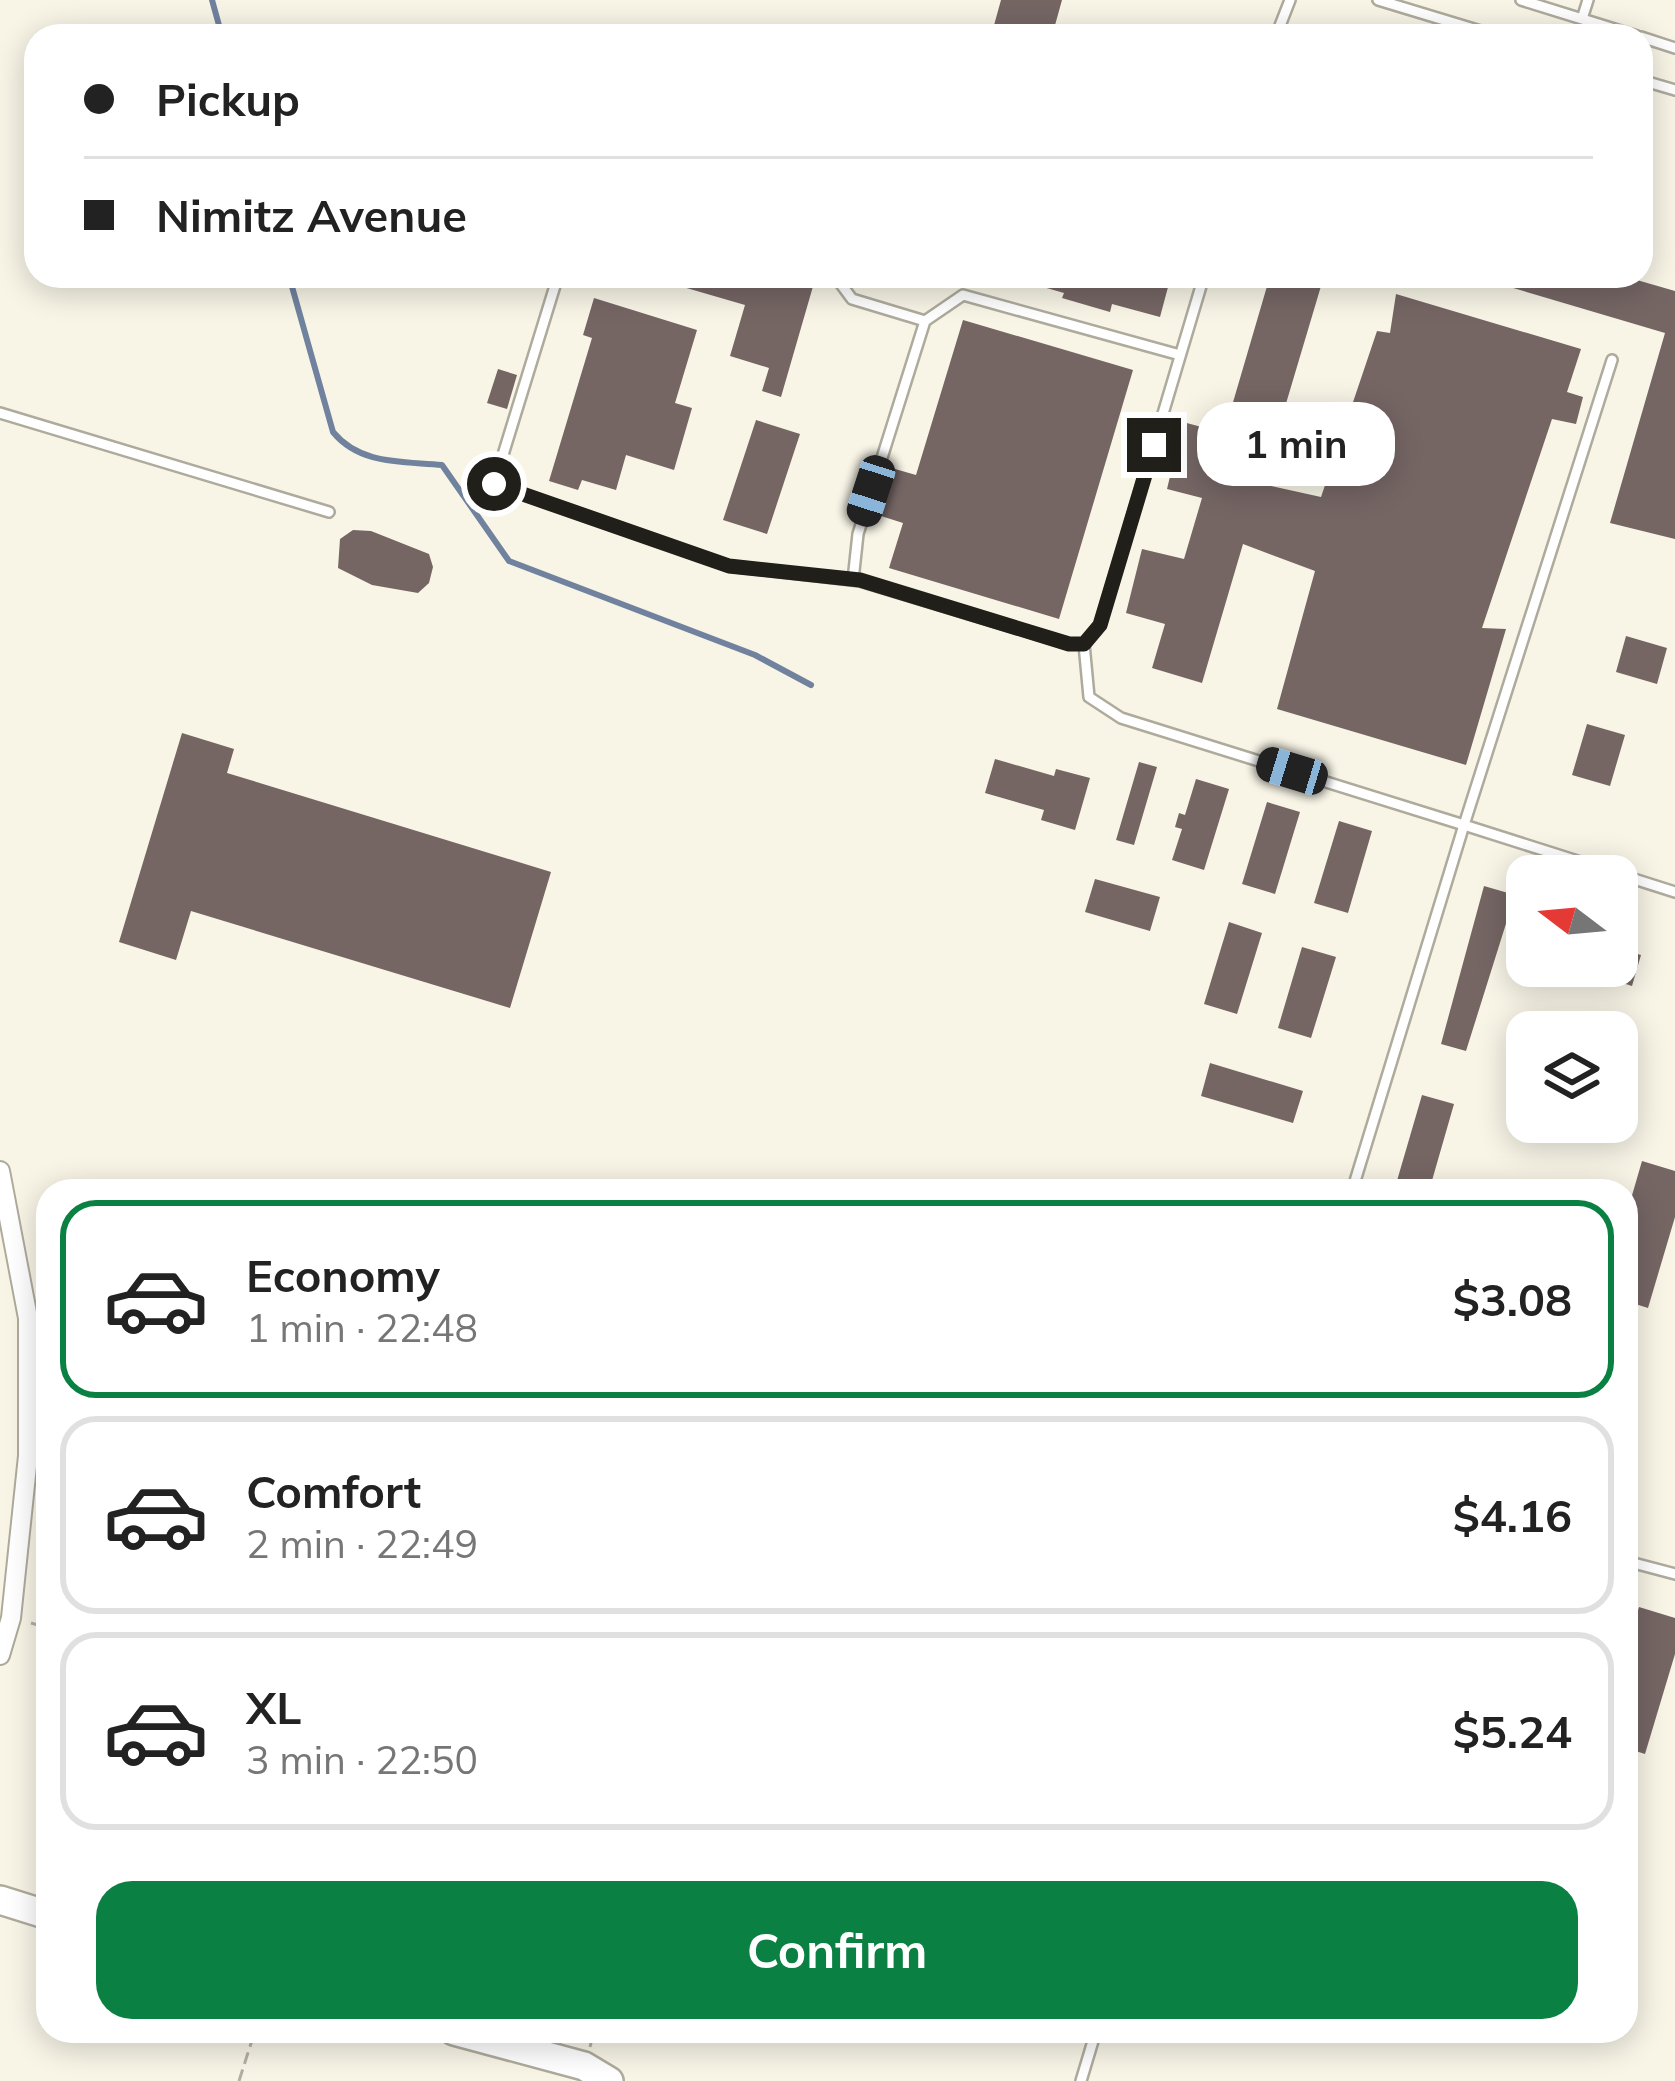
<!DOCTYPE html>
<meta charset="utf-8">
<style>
:root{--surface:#fff;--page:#f2f2f2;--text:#222;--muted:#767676;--line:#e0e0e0;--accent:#0b8043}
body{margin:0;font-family:Mulish,sans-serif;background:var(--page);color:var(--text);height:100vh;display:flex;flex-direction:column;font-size:45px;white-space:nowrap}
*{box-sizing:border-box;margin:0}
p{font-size:39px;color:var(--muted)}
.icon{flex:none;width:66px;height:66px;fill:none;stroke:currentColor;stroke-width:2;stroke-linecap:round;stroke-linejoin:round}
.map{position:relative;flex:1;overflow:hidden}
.sheet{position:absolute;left:36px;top:1179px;width:1602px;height:864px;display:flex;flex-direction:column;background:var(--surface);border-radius:36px;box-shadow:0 6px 30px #0003}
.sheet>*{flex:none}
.guide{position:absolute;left:24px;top:24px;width:1629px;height:264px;border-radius:36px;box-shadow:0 6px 30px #0003;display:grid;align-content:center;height:264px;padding:0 60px;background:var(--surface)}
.needle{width:78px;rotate:286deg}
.tools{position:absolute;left:1506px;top:855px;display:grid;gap:24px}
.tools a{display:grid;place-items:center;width:132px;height:132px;border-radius:24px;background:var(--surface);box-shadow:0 6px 30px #0003;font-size:60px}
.end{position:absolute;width:54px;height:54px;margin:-27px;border:15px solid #201f19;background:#fff;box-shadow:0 0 0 6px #fff}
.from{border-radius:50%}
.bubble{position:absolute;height:84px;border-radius:36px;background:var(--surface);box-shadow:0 6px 30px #0003;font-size:39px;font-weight:700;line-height:84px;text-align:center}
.car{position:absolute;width:36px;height:72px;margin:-36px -18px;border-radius:15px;box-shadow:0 0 9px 3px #0007;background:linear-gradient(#222 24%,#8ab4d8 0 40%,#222 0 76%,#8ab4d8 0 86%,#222 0)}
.guide b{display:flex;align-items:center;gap:42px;height:114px;font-size:45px}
.guide b+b{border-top:3px solid var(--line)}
.guide i{width:30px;height:30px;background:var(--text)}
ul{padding:21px 0 0;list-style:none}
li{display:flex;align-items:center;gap:36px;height:198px;margin:0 24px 18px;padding:0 36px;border:6px solid var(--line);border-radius:36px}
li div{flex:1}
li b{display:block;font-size:45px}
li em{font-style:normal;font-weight:700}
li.current{border-color:var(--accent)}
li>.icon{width:108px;height:108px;stroke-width:1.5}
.action{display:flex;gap:24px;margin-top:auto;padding:24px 60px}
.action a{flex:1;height:138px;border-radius:36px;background:var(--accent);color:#fff;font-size:48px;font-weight:700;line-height:138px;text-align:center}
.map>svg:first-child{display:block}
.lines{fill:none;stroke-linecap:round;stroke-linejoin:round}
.stream{stroke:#71829f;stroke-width:6}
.building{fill:#756664}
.lane-casing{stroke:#aeab9d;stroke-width:14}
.street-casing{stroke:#aeab9d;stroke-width:22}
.secondary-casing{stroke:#aeab9d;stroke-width:32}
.path{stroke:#b2b0a4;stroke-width:3;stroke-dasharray:12 6;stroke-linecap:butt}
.lane{stroke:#fff;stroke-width:9}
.street{stroke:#fff;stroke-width:18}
.secondary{stroke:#fff;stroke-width:27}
.route{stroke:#201f19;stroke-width:15}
</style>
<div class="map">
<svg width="1675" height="2081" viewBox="0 0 1675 2081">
<rect width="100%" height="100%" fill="#f8f5e7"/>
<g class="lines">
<path class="stream" d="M212,0l10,36
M289,276l44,156c27,33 69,29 109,33l67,96 246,94 56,30"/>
</g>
<path class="building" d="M1001,0h61l-10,36h-61z
M659,276h157l-35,121 -19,-6 7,-23 -39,-12 15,-51 -86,-25z
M1020,276h151l-11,41 -48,-13 -2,8 -48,-14 2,-5 -45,-13z
M1270,276h54l-62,208 59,13 56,-166 13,2 6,-39 185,55 -14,43 16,5 -7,27 -24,-5 -70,209 24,1 -40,136 -189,-56 38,-138 -72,-27 -41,139 -50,-15 13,-44 -39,-11 16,-64 42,10 18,-61 -35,-9 16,-67 41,11z
M1487,276h136l52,15v248l-65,-16 55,-190 -179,-53z
M594,298l103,32 -22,73 17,5 -18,62 -48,-15 -10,35 -34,-10 -4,10 -29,-9 43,-143 -9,-3z
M963,320l170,50 -74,249 -170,-51 14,-45 -22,-7 14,-47 21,6z
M498,369l19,6 -10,34 -20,-6z
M756,420l44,14 -33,100 -44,-14z
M353,530l18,1 58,23 4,13 -4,16 -11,10 -46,-8 -34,-17 2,-29z
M1626,636l41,12 -10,36 -41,-12z
M1587,724l38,11 -15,51 -38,-11z
M182,733l52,16 -7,24 324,99 -41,136 -319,-97 -15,49 -57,-18z
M995,759l59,17 2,-7 34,9 -15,52 -34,-10 3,-10 -59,-17z
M1139,762l18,5 -23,78 -18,-5z
M1196,779l33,10 -25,81 -32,-10 10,-31 -7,-2 4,-14 6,2z
M1267,802l33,10 -25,82 -33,-10z
M1339,821l33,10 -24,82 -34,-10z
M1095,879l65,18 -10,34 -65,-19z
M1484,886l31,9 -49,156 -25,-7z
M1229,922l33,11 -25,81 -33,-10z
M1302,947l34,10 -25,81 -33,-10z
M1617,948l24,7 -9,31 -54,-17 1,-3h38z
M1210,1063l93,28 -10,32 -92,-27z
M1422,1095l32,9 -25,87h-35z
M1642,1161l33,10v46l-27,91 -22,-7v-85z
M1639,1607l36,11v36l-30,100 -19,-6v-96z"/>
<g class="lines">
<g class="lane-casing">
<path id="lane" d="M1378,0l119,36
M1521,0l116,36
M1582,19l6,-19
M1276,36l14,-36
M1641,37l34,11
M1641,80l34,10
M558,276l-64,208 235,82 131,15 209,63h15
M835,276l17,23 73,22
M0,413l329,99
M853,580l5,-46 67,-213 38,-26 217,60
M1084,644l5,53 32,21 343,107 148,-465
M1084,644l16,-19 104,-349
M1352,1191l112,-366 211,67
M1626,1561l49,13
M1081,2081l15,-50"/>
</g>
<g class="street-casing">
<path id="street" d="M0,1171l28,147v138l-17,162 -11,37"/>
</g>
<g class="secondary-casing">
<path id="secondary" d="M0,1900l48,15
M454,2031l130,35 25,15"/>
</g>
<path class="path" d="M31,1623l17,5
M590,2047l4,-16
M239,2081l14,-44"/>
<use href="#lane" class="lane"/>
<use href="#street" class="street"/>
<use href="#secondary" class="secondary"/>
</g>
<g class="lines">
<path class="route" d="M494,484l235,82 131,14 209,64h15l16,-19 54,-180"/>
</g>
</svg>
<div class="tools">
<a><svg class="needle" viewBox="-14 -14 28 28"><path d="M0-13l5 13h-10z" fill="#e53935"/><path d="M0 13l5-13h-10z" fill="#767676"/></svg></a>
<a><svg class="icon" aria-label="layers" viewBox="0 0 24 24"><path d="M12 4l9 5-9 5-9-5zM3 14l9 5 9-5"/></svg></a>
</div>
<i class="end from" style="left:494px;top:484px"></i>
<i class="end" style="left:1154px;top:445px"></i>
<div class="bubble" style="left:1197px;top:402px;width:198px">1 min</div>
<i class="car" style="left:871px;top:491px;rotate:198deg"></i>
<i class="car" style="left:1292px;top:771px;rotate:287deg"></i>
<div class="guide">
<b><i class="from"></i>Pickup</b>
<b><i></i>Nimitz Avenue</b>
</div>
<section class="sheet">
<ul>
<li class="current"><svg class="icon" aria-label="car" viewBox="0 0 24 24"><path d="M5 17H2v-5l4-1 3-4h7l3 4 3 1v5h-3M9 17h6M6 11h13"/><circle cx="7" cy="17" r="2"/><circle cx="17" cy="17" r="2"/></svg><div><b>Economy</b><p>1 min · 22:48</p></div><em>$3.08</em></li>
<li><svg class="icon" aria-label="car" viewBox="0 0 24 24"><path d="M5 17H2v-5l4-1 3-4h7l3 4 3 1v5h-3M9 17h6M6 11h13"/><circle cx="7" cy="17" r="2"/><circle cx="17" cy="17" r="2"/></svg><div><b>Comfort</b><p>2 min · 22:49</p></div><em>$4.16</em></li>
<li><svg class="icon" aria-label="car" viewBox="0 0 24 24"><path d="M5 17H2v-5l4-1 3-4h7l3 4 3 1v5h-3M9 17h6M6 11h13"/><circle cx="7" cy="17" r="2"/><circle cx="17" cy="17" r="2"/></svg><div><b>XL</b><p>3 min · 22:50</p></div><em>$5.24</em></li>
</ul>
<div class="action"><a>Confirm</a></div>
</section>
</div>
